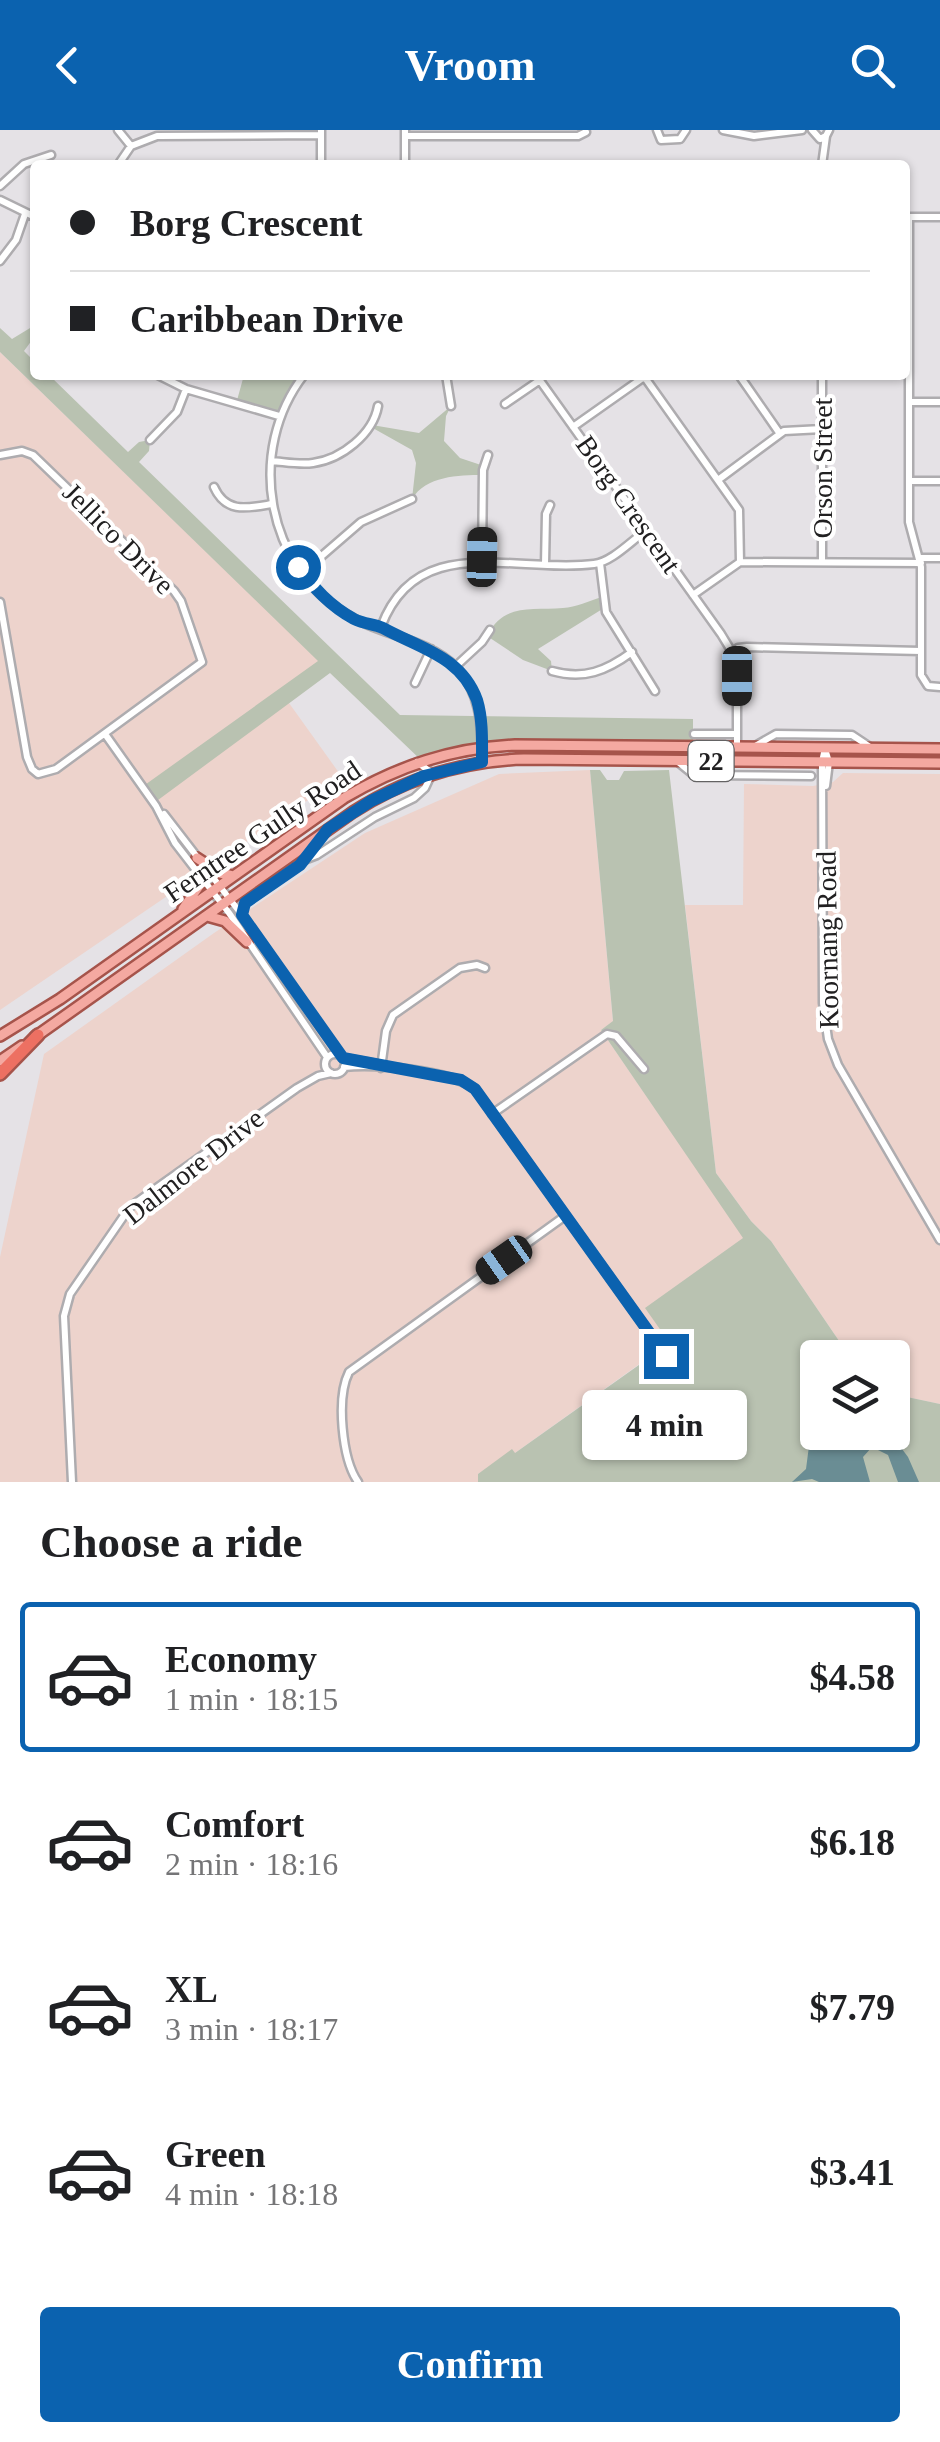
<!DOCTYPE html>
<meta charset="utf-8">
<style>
:root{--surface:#fff;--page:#f6f6f6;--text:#202124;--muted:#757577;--line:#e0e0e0;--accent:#0b62af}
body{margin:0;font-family:"Times New Roman",serif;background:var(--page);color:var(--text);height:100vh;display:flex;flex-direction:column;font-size:38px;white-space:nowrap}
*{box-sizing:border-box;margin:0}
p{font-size:32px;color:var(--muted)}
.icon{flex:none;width:55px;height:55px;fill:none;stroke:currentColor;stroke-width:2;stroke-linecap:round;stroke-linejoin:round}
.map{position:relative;height:1352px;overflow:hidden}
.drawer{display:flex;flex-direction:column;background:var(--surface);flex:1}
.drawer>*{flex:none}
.top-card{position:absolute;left:30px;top:30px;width:880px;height:220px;border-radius:10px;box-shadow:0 2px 8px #0004;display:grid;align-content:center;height:220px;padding:0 40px;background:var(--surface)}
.tools{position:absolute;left:800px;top:1210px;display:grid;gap:20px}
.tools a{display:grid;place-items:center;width:110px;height:110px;border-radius:10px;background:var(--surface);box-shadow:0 2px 8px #0004;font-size:50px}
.end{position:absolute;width:45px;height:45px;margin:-22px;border:12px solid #0b62af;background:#fff;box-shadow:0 0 0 5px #fff}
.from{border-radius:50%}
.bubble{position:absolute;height:70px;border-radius:10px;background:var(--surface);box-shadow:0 2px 8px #0004;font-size:32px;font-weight:700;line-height:70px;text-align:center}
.car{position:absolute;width:30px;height:60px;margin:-30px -15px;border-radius:12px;box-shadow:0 0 8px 2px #0007;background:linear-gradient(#222 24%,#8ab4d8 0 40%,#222 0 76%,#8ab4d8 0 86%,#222 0)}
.top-card b{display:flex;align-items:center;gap:35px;height:95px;font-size:38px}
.top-card b+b{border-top:2px solid var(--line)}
.top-card i{width:25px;height:25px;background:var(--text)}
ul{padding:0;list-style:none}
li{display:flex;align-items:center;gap:30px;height:150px;margin:0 20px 15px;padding:0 20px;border:5px solid transparent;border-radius:10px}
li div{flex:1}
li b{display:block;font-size:38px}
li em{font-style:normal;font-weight:700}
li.current{border-color:var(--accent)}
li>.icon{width:90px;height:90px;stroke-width:1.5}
h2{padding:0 40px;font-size:45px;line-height:120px}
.action{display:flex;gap:20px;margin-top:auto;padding:20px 40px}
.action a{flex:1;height:115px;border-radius:10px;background:var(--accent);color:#fff;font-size:40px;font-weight:700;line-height:115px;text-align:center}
header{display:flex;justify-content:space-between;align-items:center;height:130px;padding:0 40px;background:var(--accent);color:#fff;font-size:45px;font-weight:700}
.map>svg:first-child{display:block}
.industrial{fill:#edd3cc}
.green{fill:#b9c2b1}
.water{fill:#6a8d94}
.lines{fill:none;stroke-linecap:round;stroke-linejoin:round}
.minor-casing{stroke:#aeacaf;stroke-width:11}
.primary-casing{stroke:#a6544b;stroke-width:14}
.motorway-casing{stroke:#a6544b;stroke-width:16}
.minor{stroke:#fff;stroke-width:6}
.primary{stroke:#f4a9a1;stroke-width:9}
.motorway{stroke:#ed7062;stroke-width:11}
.route{stroke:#0b62af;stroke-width:12}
.labels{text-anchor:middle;stroke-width:8;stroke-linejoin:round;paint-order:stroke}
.shield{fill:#fff;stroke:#646364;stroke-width:2.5}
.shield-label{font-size:25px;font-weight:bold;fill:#212021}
.street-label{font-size:28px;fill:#212021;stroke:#fff}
</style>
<header><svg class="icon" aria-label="back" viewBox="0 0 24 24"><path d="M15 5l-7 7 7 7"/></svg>Vroom<svg class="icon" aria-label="search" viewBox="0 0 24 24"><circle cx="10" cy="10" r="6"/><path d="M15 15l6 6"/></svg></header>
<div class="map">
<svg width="940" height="1352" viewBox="0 0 940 1352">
<rect width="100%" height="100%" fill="#e5e2e6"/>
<path class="industrial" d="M0,222l330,320 -41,31 53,74 -342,233z
M590,640l23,252 -12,8 143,208 -98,70 31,44 -18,12 -7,-9 -137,98 -37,21v8h-478v-225l44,-203 170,-121 151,-100 134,-59z
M843,643l97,1v630l-47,-10 -1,-36 -42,-1 -79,-116 -20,-20 -35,-48 -31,-268h58l1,-121 69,2 20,-4z"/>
<path class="green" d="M35,195v11l-11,15 11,11v13h14l79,77 11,-10 11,-2 -1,11 -10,11 261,253 293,4v27l-156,-1 -115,16 -92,-88 -176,130 -12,-16 176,-126 -318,-309v-24l12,11z
M244,245h60l-25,41 -43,-12z
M451,276l-5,10 -2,25 16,17 24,8 -1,9c-25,0 -57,1 -71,24l4,-36 -4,-13 -41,-23 1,-2 47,8z
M602,467l2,11 -66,41 13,12 1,10 -29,-11 -36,-24c17,-34 45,-25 76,-28 13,-1 26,-7 39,-11z
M590,640h10l7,10h12l5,-9 45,-1 47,403 35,48 20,20 79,116 -32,1v74h74l1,-38 47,10v78h-462v-8l34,-25 3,4 138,-98 7,9 16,-12 -31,-44 98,-70 -142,-208 12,-9z"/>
<path class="water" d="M821,1302l69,1 18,24 11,25h-21l-10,-27 -16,-8 -9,10 7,25h-51l-7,-3 -20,3 14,-13 3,-23z"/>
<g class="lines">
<g class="minor-casing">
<path id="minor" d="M118,0l13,16
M321,0v35
M657,0l4,10 19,-1 6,-9
M723,0l31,6 48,-6
M812,0l8,9 6,-3 3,-6
M405,6h173l8,-4
M118,35l13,-19 26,-10 164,-1
M405,35v-35
M822,35l4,-29
M0,56l24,-22 27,-9
M0,70l35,17
M940,87h-31v305l12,45v108l7,11 12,1
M0,131l16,-21 9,-26
M158,245l28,14 93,27
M304,245c-58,75 -39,191 44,240 34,21 79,23 109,53 25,27 24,60 25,94
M446,245l5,31
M536,245l185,259 14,23 2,19
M643,245l96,135 1,52
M739,245l41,59
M822,245v187
M909,272h31
M505,274l35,-24
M573,297l71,-50
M150,310l27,-28 9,-23
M0,325l22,-4 11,4 141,136 7,10 21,61 -146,107 -18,5 -6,-5 -5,-12 -27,-155
M272,331c13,1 28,4 41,2 29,-4 60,-29 65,-57
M718,350l66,-49 38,-2
M909,351h31
M214,357c12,27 34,21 58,17
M920,428h20
M482,433l1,-93 5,-15
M600,433l6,49 49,79
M545,434l1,-50 4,-9
M302,443l59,-51 51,-23
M693,465l47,-33 181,1
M381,497c36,-97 135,-53 213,-63 18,-2 38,-24 53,-34
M733,523l5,-5 9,-1 174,4
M455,537l27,-25 8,-12
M552,541c32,9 54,0 80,-19
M415,553l16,-34
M105,604l51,72 19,37 54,70 98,144
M694,604h43
M755,616l21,-12 76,1 18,12
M737,617v-73
M825,618l-3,14 1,241 5,36 10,26 102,175
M825,619l4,13 -3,24
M678,632l16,13 117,1
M164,684l78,101 98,140
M304,730l13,-5 58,-38 39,-19 11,-10 7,-15 -15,-11
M241,783l4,-10 55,-38 20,-27
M325 934a10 10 0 1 1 20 0a10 10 0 1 1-20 0Z
M343,928l39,7
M344,937c32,-3 106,3 131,22l191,267
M381,938l5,-37 7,-16 67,-47 17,-3 8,3
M492,984l115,-80 9,2 28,33
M72,1352l-8,-166 6,-22 60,-87 167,-119 21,-12 13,-3
M358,1352c-16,-23 -22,-84 -9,-110l216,-156"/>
</g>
<g class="primary-casing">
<path id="primary" d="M197,728l23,15 13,3
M183,779l16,-23v-9
M207,786l18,5 22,21
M0,906l60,-37 284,-201c54,-32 108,-50 171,-53l425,4
M35,907l318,-225c53,-34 108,-51 171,-53l416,4
M0,931l22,-15"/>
</g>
<g class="motorway-casing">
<path id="motorway" d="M0,944l38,-39"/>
</g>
<use href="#minor" class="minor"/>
<use href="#primary" class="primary"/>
<use href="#motorway" class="motorway"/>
</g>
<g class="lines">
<path class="route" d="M298,437c16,21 32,39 56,52 10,5 20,5 29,9 36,20 78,28 94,72 6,20 5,42 5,62l-58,14 -53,25 -43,28 -28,36 -55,38 -3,12 101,143 118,22 14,9 191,267"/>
</g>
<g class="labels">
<rect class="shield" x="688.5" y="611" width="45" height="40" rx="8"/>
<g class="shield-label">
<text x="711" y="640">22</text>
</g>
<g class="street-label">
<text transform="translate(822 338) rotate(-90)" y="10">Orson Street</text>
<text transform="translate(629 374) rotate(55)" y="10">Borg Crescent</text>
<text transform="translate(119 408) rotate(45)" y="10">Jellico Drive</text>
<text transform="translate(262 701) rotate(-34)" y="10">Ferntree Gully Road</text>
<text transform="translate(827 810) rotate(-91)" y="10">Koornang Road</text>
<text transform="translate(193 1036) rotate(-38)" y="10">Dalmore Drive</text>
</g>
</g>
</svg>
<div class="tools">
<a><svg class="icon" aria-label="layers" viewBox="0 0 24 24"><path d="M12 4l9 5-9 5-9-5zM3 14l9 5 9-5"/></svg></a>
</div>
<i class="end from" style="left:298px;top:437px"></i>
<i class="end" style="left:666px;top:1226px"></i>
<div class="bubble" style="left:582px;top:1260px;width:165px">4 min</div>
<i class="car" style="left:482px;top:427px;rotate:1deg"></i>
<i class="car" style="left:737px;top:546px;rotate:180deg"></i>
<i class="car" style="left:504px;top:1130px;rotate:235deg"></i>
<div class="top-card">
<b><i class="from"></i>Borg Crescent</b>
<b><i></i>Caribbean Drive</b>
</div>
</div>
<section class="drawer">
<h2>Choose a ride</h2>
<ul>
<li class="current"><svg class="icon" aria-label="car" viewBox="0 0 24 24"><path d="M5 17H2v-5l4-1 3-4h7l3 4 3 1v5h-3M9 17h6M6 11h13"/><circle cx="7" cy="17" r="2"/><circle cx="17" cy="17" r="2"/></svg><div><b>Economy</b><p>1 min · 18:15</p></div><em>$4.58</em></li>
<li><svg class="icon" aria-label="car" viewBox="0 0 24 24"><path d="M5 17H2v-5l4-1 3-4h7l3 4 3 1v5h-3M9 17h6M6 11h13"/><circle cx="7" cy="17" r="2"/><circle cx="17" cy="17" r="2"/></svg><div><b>Comfort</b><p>2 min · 18:16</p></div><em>$6.18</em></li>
<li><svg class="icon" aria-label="car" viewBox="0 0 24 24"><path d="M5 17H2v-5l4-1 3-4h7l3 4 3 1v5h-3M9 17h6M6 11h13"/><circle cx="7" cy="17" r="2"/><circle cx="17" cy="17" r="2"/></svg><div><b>XL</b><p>3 min · 18:17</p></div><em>$7.79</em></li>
<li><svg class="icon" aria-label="car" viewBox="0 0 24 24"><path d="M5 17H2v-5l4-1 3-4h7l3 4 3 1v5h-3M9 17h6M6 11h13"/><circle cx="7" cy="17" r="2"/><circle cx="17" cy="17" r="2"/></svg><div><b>Green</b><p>4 min · 18:18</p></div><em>$3.41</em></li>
</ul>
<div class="action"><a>Confirm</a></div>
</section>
